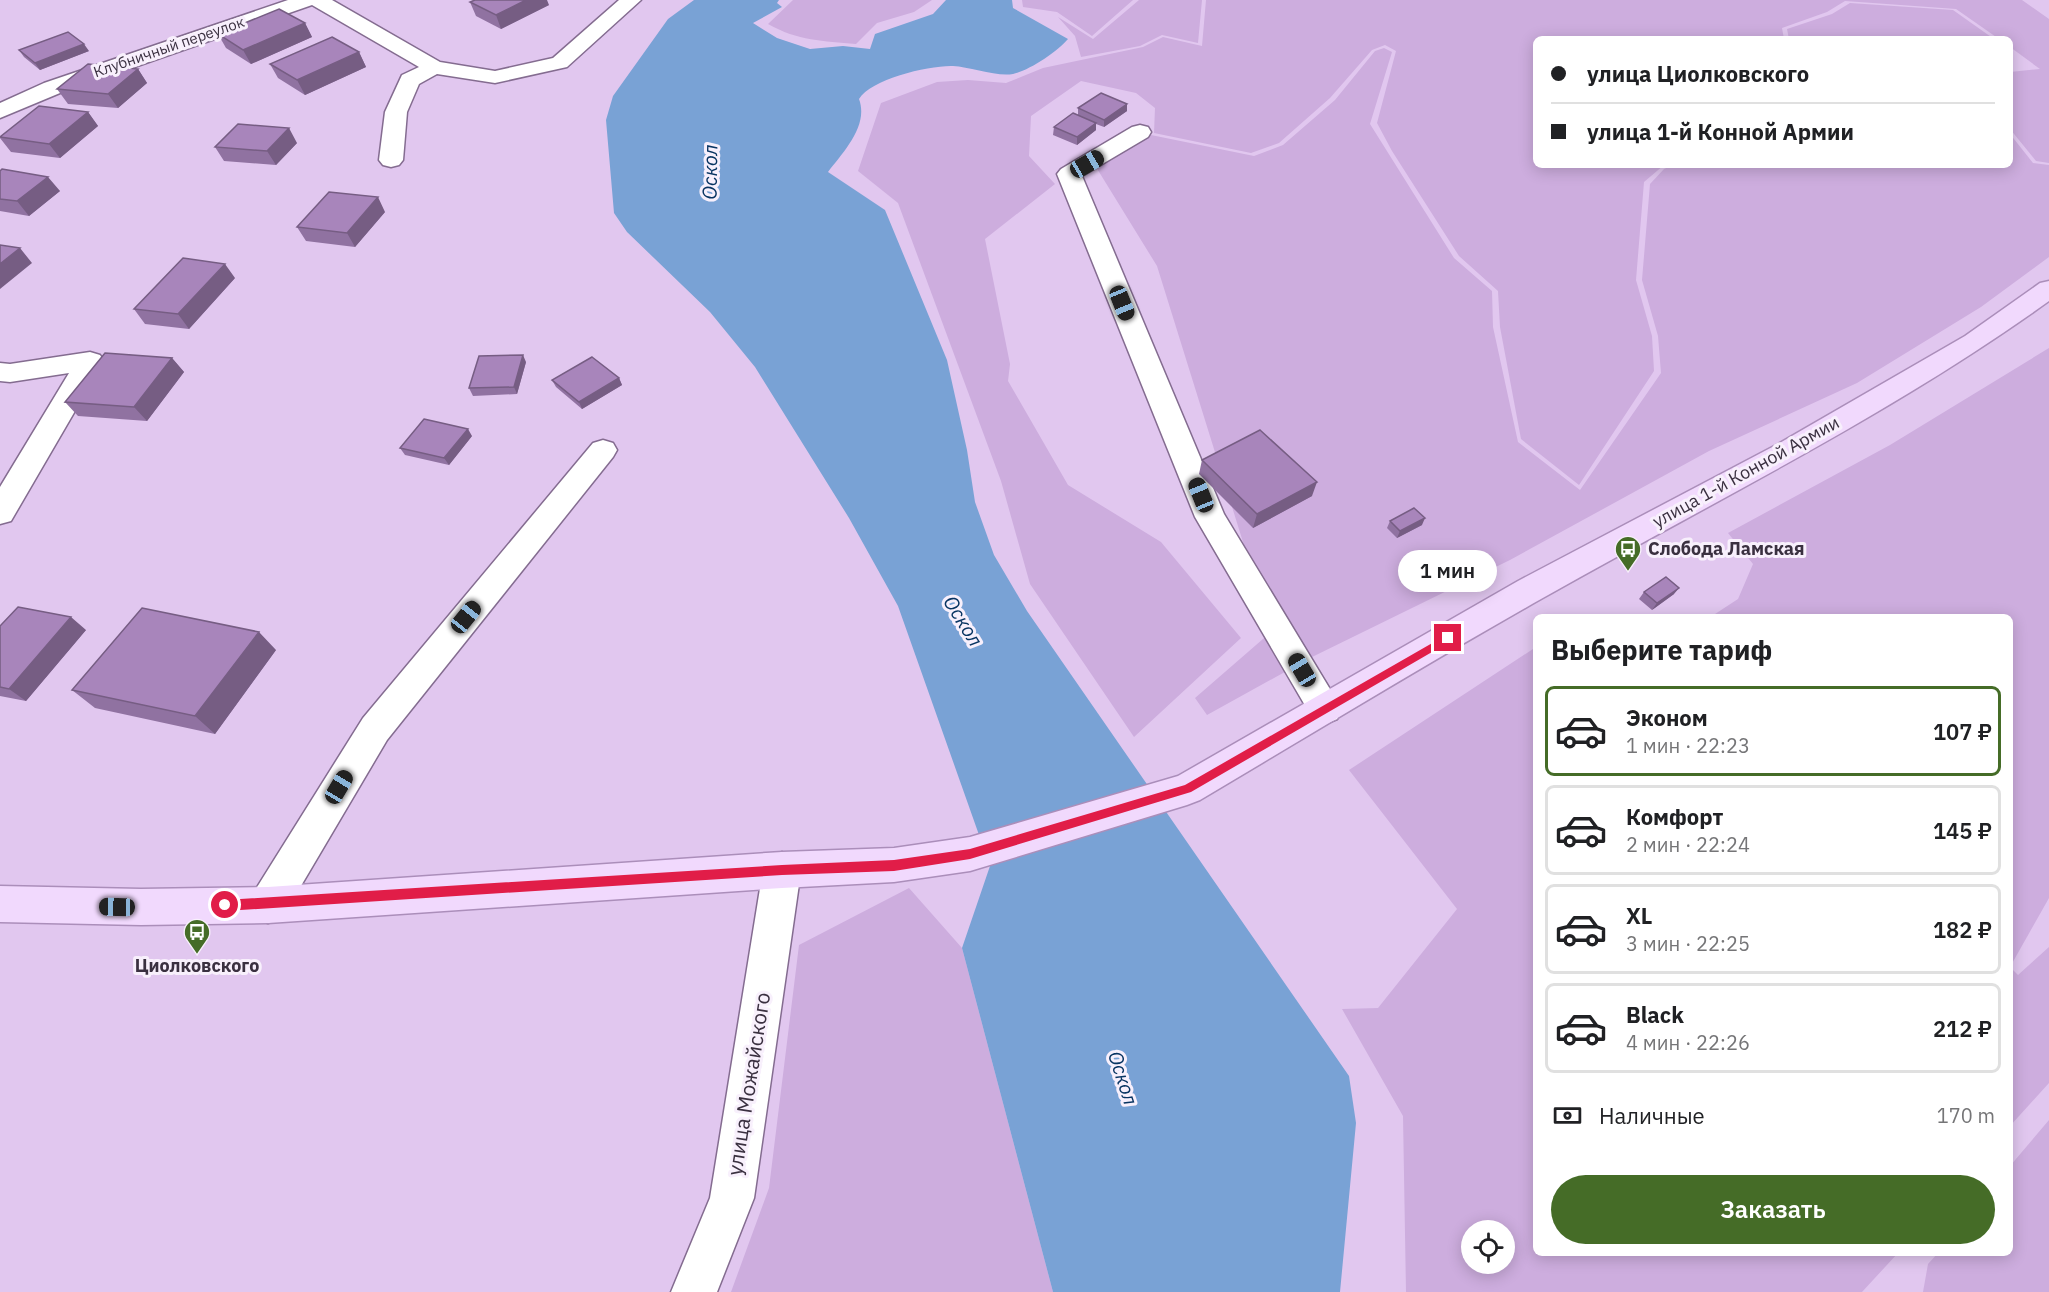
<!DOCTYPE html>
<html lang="ru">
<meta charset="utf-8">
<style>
:root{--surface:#fff;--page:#f6f6f6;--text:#202124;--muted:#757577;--line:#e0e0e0;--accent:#456c27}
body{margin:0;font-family:"IBM Plex Sans",sans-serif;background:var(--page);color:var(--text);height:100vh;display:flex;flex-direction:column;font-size:22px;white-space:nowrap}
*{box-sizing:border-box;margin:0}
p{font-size:20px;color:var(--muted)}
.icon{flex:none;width:33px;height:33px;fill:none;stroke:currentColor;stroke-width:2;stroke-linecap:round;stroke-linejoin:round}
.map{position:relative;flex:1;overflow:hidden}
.sheet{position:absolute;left:1533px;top:614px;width:480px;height:642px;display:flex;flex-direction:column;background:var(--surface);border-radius:9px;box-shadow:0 3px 15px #0003}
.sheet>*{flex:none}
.guide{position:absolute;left:1533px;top:36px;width:480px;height:132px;border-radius:9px;box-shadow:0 3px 15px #0003;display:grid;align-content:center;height:132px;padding:0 18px;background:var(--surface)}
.fabs{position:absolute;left:1461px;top:1220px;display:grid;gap:12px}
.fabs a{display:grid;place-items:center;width:54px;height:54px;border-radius:50%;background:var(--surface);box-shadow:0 3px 15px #0003;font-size:30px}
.end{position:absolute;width:27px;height:27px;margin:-14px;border:8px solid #e11d48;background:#fff;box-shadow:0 0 0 3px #fff}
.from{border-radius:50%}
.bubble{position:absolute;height:42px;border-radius:21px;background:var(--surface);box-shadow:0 3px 15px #0003;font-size:20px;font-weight:600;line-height:42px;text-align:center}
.car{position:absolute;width:18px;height:36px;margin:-18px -9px;border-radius:8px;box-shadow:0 0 4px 2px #0007;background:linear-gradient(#222 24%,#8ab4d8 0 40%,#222 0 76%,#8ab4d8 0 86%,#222 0)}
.guide b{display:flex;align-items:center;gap:21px;height:57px;font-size:22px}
.guide b+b{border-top:2px solid var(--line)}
.guide i{width:15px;height:15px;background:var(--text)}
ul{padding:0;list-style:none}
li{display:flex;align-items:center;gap:18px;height:90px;margin:0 12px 9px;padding:0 6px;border:3px solid var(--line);border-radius:9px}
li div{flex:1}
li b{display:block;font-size:22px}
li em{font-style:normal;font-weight:600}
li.on{border-color:var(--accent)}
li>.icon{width:54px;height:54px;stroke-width:1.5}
h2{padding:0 18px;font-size:27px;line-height:72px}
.pay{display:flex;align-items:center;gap:15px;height:66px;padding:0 18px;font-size:22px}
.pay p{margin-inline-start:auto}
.cta{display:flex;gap:12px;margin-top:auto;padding:12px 18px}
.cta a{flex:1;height:69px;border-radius:36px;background:var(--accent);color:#fff;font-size:24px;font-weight:600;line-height:69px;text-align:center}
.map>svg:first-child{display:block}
.green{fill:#cdadde;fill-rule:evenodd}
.water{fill:#79a2d5}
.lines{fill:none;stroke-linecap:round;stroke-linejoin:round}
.minor-casing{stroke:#846c90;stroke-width:3}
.major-casing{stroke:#ab8eba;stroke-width:3}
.minor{fill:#fff;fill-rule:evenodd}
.major{fill:#f1d9fd;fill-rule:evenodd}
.wall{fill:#9072a1}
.shaded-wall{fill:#765d83}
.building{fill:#a885bb;stroke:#765d83;stroke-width:1.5}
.route{fill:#e11d48}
.labels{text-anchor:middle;stroke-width:6;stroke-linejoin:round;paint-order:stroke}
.far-street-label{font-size:15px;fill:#3a3040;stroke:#f8f0fc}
.street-label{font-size:18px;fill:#3a3040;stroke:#f8f0fc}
.poi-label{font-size:18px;font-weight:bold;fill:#3a3040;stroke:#f8f0fc;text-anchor:start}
.water-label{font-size:20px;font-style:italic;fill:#083462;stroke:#f8f0fc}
.near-street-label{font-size:21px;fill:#3a3040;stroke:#f8f0fc}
</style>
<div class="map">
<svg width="2049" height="1292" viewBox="0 0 2049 1292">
<rect width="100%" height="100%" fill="#e1c7ef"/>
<path class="green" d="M793,0h139l-18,12 -37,11 -21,21c-33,-3 -58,-3 -88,-20z
M1022,0h111l-41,36 -35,-24 -34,-5z
M1139,0h63l-4,43 -36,-8 -22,11 -59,11 -6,-21 -17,-19 35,22z
M1206,0h816l27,19v144l-13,-2 -26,-32v-57l30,-3 -30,-22v-8h-11l-43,-30 -111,-8 -18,11 -45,16 2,11h-248v126h128l-20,17 -8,98 16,56 2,35 -75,114 -58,-46 -21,-112 -2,-36 -39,-35 -67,-105 -15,-28 19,-72 -11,-6 -13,5 -42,48 -51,45 -28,10 -97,-20 1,-25 -19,-15 -55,-12 -50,35 -2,40 26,28 -70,55 25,125 -2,17 60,104 93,57 80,96 -107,99 -104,-153 -29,-103 -103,-278 -40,-32 23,-68 56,-21 31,-2 38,3 37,-15 100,-21 20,-10 39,9z
M1850,3l103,7 41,29h-205l-2,-10 45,-15z
M1384,48l8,4 -22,72 84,134 38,33 1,36 25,115 62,48 81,-117 -3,-37 -16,-56 8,-96 14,-15 9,-4h337v-31l23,29 16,2v92l-68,50 -124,76 -148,68 -199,109 -200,98 -103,57 -12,-17 76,-66 -114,-366 -61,-99 55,-32 103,21 29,-11 52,-45 40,-49z
M2049,348v550l-39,69 8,8 31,-28v136l-39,43v-510h-298l26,-17 15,-35 -25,-31 162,-88z
M1536,647v605l362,1 -36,39h-456l-3,-176 -61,-107 36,-1 79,-99 -108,-139zM1472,1230h32v33h-32z
M909,888l53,60 91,344h-322l38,-104 30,-243z
M2049,1120v172h-126l5,-28 10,-11 72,-1v-86z"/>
<path class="water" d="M694,0h85l-2,3 5,4 -29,16 24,15 33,11 33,-3 27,3 5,-15 58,-20 13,-14h66l1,8 55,31c-11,13 -38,31 -55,35 -16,3 -43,-7 -60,-8 -23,-1 -82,13 -94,33 10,27 -16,53 -31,73l57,38 62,150 20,90 8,52 19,53 33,56 322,465 7,47 -16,169h-287l-91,-344 28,-82 -92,-260 -49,-88 -94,-151 -45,-55 -83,-80 -13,-19 -8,-93 7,-24 55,-77z"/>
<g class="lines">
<g class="minor-casing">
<path id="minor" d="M288,0h44l108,62 55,9 58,-13 66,-58h22l-74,67 -72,16 -58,-9 -18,10 -12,28 -4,48 -4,5 -8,2 -8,-2 -4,-5 6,-48 17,-37 17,-8 -107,-62 -252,88 -60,25v-15l44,-20z
M1140,125l8,2 3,5 -3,5 -66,39 142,338 118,195 -5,10 -12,5 -12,-5 -118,-202 -138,-343 4,-5 71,-42z
M90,352l10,3 4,6 -93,160 -11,3v-37l69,-114 -59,9 -10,-1v-18l10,1z
M603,440l10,3 4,7 -4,7 -226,283 -105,178 -14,5 -14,-5 -5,-13 5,-13 109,-174 230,-275z
M782,852l13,6 6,12 -47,328 -37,94h-46l39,-94 53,-328 6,-12z"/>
</g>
<g class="major-casing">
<path id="major" d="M2049,281v20c-160,115 -337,201 -508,298 -115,65 -228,134 -341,201l-13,5 -217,66 -76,11 -112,6 -514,35 -127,2 -141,-3v-36l141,3 127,-2 514,-35 112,-4 76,-11 208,-61 340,-195 260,-137 187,-108 75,-53z"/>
</g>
<use href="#minor" class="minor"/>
<use href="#major" class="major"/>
</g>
<path class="wall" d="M470,2l79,3 -48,24 -25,-13z
M305,23l7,14 -61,27 -25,-16 -8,-14z
M19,50l70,1 -49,19 -16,-13z
M359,52l7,15 -61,28 -27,-17 -8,-14z
M138,69l9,14 -29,25 -50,-4 -11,-15z
M1078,108l49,3 -23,16 -8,-3v6l-19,15 -24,-10 1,-8 24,-12z
M88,112l10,14 -38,32 -49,-6 -11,-14v-1z
M297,143l-21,22 -52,-4 -9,-14z
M0,171l60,20 -31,25 -29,-5z
M385,212l-30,35 -49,-6 -9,-14z
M235,278l-46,51 -44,-5 -11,-15z
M172,358l12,14 -37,49 -69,-5 -13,-14z
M526,362l-9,32 -44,2 -4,-8z
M619,378l3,7 -40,24 -26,-22 -4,-7z
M472,436l-23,29 -44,-10 -5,-7z
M1202,460l110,36 -59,32 -54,-54z
M1390,521l32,4 -25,13 -10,-10z
M1644,592l30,2 -22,16 -13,-11z
M0,626l86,4 -60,71 -26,-5z
M276,650l-61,84 -120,-26 -23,-18z"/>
<path class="shaded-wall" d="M526,0h21l2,5 -48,24 -5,-14z
M305,23l7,14 -61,27 -8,-14z
M84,44l5,7 -49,19 -5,-7z
M359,52l7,15 -61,28 -8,-15z
M138,69l9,14 -29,25 -10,-14z
M1127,104v7l-23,16v-7z
M88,112l10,14 -38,32 -11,-14z
M1096,123v7l-19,15v-8z
M289,128l8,15 -21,22 -9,-14z
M48,177l12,14 -31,25 -12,-15z
M378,197l7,15 -30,35 -8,-14z
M20,248l12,15 -32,26v-25z
M225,264l10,14 -46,51 -11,-15z
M523,355l3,7 -9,32 -3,-7z
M172,358l12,14 -37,49 -13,-14z
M619,378l3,7 -40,24 -3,-7z
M468,429l4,7 -23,29 -5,-7z
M1317,482l-5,14 -59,32 4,-14z
M1425,518l-3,7 -25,13 3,-7z
M1679,588l-5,6 -22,16 5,-7z
M71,617l15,13 -60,71 -17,-12z
M259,632l17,18 -61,84 -20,-18z"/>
<path class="building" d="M475,0h51l-30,15 -26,-13z
M279,9l26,14 -62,27 -25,-16z
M68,32l16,12 -49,19 -16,-13z
M332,37l27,15 -62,28 -27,-16z
M88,64l50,5 -30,25 -51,-5z
M1101,93l26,11 -23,16 -26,-12z
M39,106l49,6 -39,32 -49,-7z
M1073,113l23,10 -19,14 -23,-10z
M238,124l51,4 -22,23 -52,-4z
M2,169l46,8 -31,24 -17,-2v-28z
M329,192l49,5 -31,36 -50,-6z
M0,245l20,3 -20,16z
M183,258l42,6 -47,50 -44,-5z
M105,353l67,5 -38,49 -69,-5z
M523,355l-9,32 -45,1 10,-32z
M592,357l27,21 -40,24 -27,-22z
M424,419l44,10 -24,29 -44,-10z
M1260,430l57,52 -60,32 -55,-54z
M1414,508l11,10 -25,13 -10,-10z
M1666,577l13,11 -22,15 -13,-11z
M18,607l53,10 -62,72 -9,-2v-61z
M142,608l117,24 -64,84 -123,-26z"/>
<path class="route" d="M1448,634l3,1v6l-260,151 -221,67 -76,12 -112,4 -557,36 -5,-6 5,-5 557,-35 112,-5 76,-11 215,-64z"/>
<defs>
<g id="bus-pin" transform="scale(1.35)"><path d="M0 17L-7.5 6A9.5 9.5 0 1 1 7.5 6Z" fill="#456c27" stroke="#f8f0fc"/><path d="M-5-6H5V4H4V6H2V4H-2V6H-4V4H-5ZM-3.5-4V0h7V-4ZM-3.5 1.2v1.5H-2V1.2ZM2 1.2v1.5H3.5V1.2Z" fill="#fff"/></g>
</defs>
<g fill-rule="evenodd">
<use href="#bus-pin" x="1628" y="549"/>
<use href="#bus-pin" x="197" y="932"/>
</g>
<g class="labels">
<g class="far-street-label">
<text transform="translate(169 47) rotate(-19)" y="5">Клубничный переулок</text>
</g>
<g class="street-label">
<text transform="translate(1746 472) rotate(-29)" y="6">улица 1-й Конной Армии</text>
</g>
<g class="poi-label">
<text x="1648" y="555">Слобода Ламская</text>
<text x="197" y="972" text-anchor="middle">Циолковского</text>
</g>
<g class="water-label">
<text transform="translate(710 172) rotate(-89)" y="7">Оскол</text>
<text transform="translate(963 621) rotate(58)" y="7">Оскол</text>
<text transform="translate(1123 1078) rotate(72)" y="7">Оскол</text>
</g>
<g class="near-street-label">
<text transform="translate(749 1084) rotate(-81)" y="7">улица Можайского</text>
</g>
</g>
</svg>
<div class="fabs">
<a><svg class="icon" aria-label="locate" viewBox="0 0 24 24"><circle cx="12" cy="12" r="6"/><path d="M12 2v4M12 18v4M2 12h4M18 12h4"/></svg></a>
</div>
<i class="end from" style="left:225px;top:905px"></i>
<i class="end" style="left:1448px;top:638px"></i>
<div class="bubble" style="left:1398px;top:550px;width:99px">1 мин</div>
<i class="car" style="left:1087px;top:164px;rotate:60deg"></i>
<i class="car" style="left:1122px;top:303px;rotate:158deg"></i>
<i class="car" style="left:1201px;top:495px;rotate:338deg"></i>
<i class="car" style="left:466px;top:617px;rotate:39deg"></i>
<i class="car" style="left:1302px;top:670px;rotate:329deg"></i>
<i class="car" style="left:339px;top:787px;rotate:31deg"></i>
<i class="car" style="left:117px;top:907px;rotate:271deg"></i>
<div class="guide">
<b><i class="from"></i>улица Циолковского</b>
<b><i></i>улица 1-й Конной Армии</b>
</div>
<section class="sheet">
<h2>Выберите тариф</h2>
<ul>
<li class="on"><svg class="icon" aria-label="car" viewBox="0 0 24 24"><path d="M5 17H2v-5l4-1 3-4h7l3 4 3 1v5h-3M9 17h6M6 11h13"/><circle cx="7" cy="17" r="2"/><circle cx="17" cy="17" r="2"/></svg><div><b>Эконом</b><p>1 мин · 22:23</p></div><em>107 ₽</em></li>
<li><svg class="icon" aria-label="car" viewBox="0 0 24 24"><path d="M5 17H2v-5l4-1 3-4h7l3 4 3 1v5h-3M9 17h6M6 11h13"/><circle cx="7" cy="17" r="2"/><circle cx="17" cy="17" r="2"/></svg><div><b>Комфорт</b><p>2 мин · 22:24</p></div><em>145 ₽</em></li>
<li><svg class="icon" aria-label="car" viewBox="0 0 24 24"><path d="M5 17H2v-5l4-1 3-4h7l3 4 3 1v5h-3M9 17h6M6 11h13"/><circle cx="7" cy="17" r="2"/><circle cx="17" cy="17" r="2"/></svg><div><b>XL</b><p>3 мин · 22:25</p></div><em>182 ₽</em></li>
<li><svg class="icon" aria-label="car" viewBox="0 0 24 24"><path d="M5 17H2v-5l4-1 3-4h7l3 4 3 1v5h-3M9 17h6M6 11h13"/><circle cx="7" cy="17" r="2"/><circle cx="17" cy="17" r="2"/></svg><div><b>Black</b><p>4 мин · 22:26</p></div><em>212 ₽</em></li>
</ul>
<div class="pay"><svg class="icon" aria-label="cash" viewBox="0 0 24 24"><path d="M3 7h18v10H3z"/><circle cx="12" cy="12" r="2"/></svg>Наличные<p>170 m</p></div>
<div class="cta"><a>Заказать</a></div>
</section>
</div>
